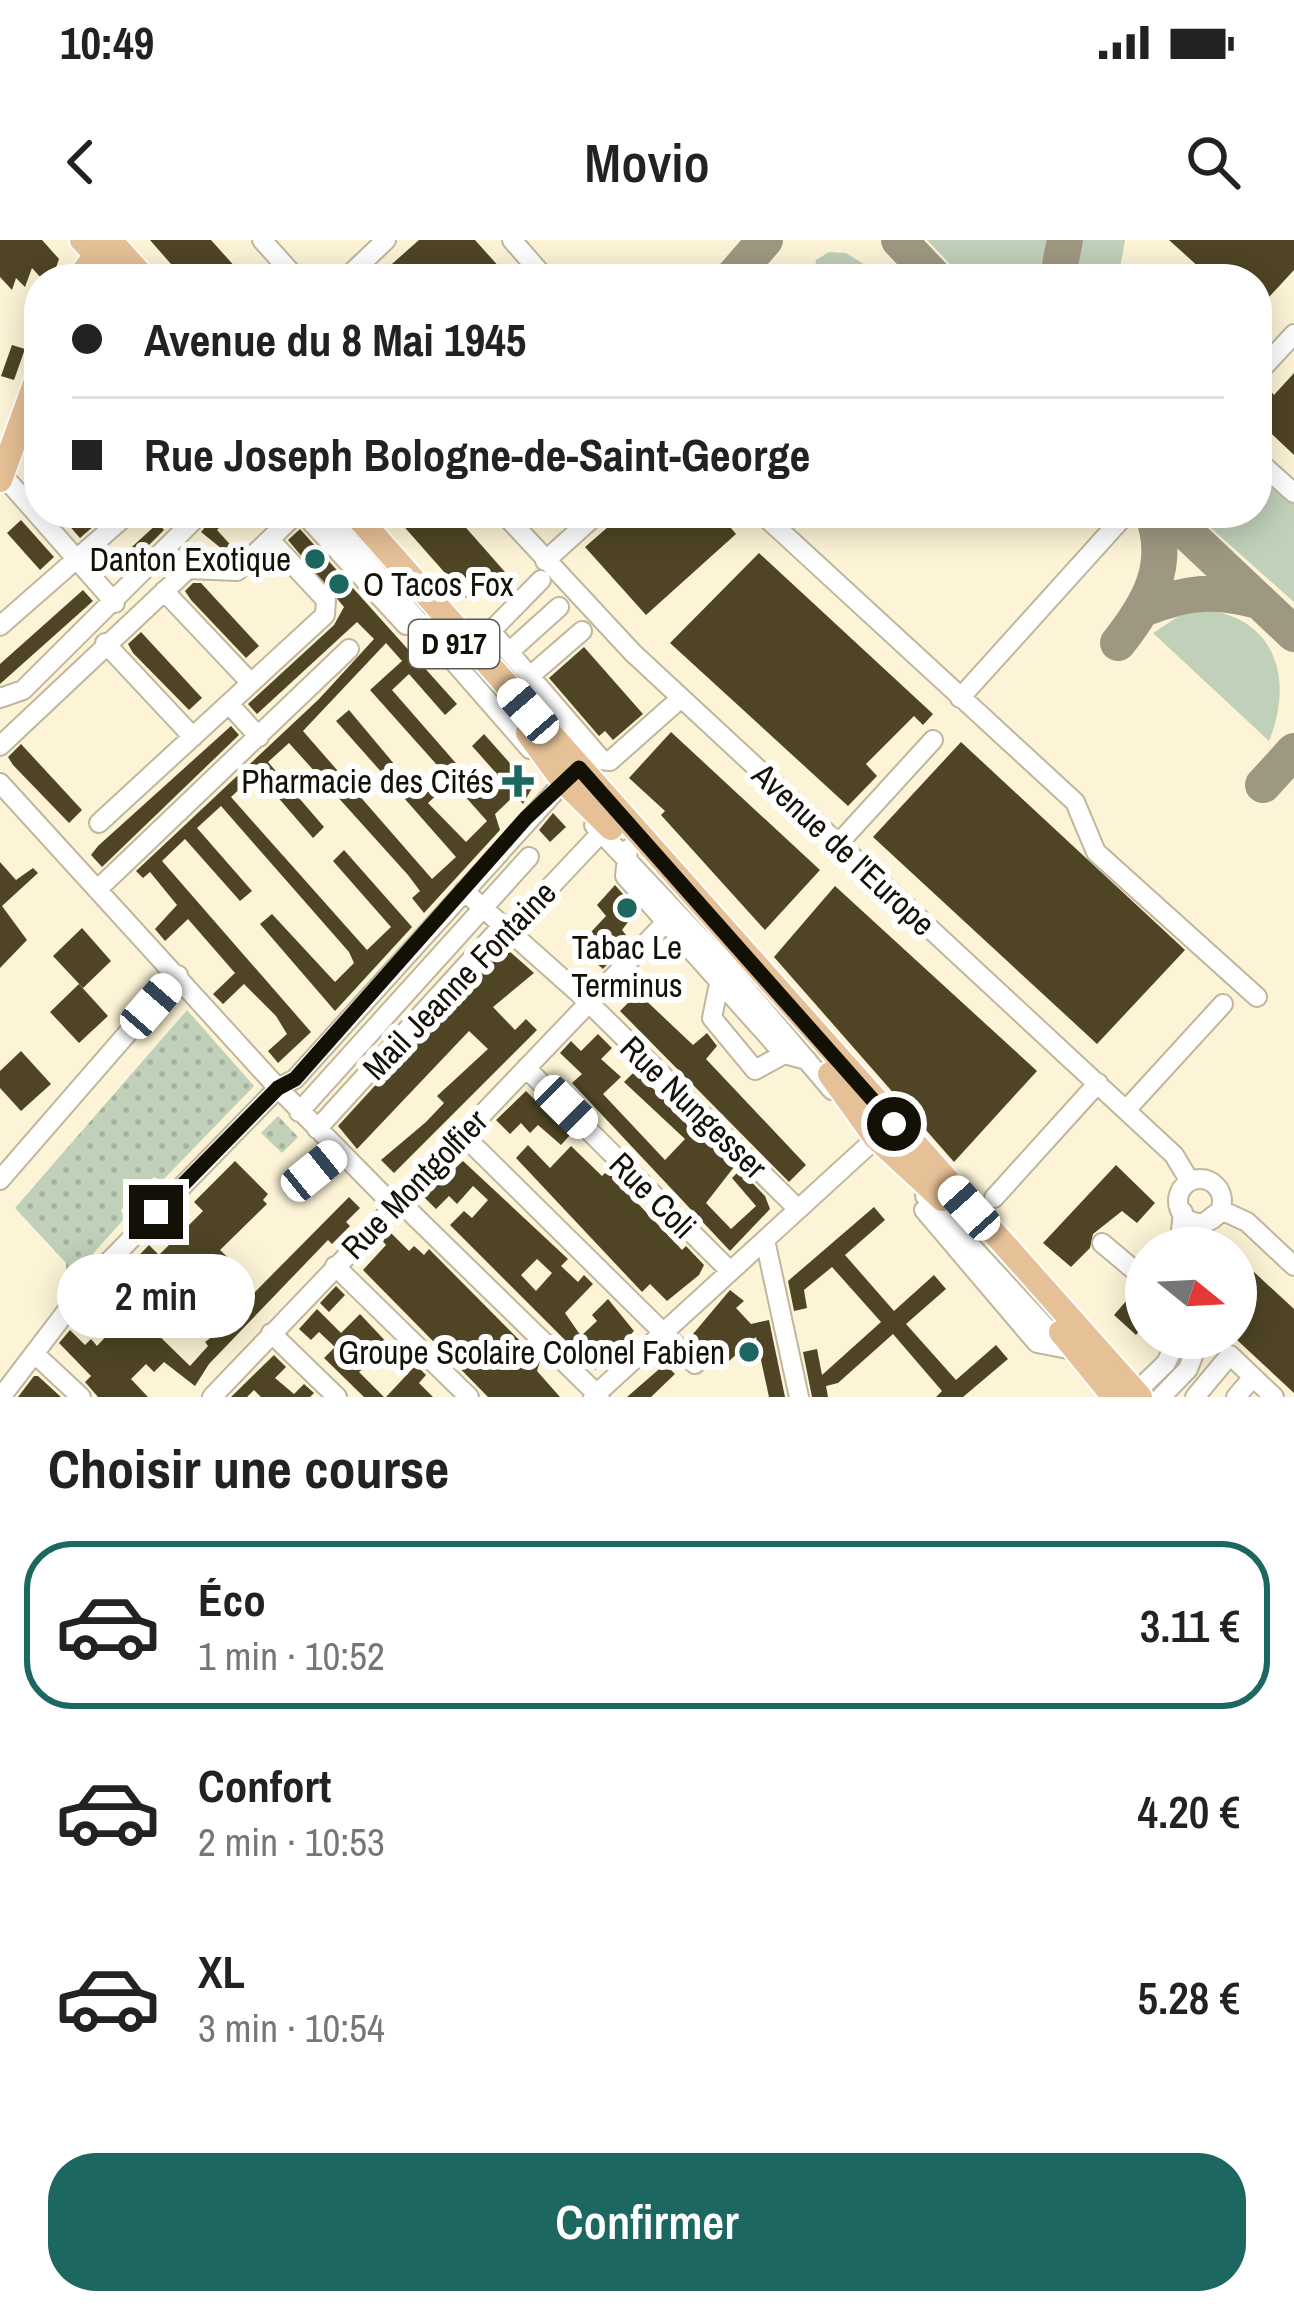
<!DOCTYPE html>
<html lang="fr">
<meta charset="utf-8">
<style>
:root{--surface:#fff;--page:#f2f2f2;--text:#222;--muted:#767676;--line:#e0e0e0;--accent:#1c675f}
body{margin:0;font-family:"Archivo Narrow",sans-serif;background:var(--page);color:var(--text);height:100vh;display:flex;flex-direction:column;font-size:45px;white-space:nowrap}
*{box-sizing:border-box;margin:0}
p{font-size:39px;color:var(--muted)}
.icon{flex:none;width:66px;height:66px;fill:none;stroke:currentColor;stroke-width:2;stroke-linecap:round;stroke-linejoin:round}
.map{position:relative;height:1157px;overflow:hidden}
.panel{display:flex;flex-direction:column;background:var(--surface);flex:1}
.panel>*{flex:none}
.banner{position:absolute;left:24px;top:24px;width:1248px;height:264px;border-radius:48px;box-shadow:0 6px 30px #0003;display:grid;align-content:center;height:264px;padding:0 48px;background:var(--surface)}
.needle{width:78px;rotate:108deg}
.controls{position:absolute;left:1125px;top:987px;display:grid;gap:24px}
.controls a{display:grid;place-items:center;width:132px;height:132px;border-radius:50%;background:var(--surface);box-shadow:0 6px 30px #0003;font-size:60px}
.end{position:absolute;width:54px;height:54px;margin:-27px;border:15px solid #131006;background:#fff;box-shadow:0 0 0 6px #fff}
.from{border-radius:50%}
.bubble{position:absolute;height:84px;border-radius:42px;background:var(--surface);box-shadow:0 6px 30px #0003;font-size:39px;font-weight:600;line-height:84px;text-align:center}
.car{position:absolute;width:36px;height:72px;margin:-36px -18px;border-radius:15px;box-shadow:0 0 9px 3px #0007;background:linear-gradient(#fff 24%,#345 0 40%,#fff 0 76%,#345 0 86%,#fff 0)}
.banner b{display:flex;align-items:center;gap:42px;height:114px;font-size:45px}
.banner b+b{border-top:3px solid var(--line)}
.banner i{width:30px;height:30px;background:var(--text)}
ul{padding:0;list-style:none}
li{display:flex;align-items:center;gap:36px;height:168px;margin:0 24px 18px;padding:0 24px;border:6px solid transparent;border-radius:48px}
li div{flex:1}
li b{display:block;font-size:45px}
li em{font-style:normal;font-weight:600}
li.active{border-color:var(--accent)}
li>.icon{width:108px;height:108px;stroke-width:1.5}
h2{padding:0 48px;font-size:54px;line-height:144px}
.button{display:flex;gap:24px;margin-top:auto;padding:24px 48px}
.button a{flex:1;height:138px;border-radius:48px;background:var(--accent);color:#fff;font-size:48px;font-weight:600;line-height:138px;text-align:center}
.status{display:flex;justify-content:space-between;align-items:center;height:84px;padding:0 60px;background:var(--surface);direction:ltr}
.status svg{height:33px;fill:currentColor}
header{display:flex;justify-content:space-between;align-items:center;height:156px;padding:0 48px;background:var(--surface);font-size:54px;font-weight:600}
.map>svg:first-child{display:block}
.grass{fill:#c0d0b9}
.park{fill:url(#park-dots)}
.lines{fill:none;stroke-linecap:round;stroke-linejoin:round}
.taxiway{stroke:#9e9882;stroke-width:36}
.building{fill:#4f4525;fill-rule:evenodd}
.minor-casing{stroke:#bfb69b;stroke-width:22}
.major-casing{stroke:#fff;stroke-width:28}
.minor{stroke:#fff;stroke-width:18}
.major{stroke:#e6c096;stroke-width:24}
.route{stroke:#131006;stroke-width:15}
.poi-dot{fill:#1c675f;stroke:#fff;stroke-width:4.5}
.labels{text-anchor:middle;stroke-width:12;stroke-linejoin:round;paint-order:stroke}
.shield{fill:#fff;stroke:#5a5851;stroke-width:3}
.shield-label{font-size:30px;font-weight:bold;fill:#131006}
.poi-label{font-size:33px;fill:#131006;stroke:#fff;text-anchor:end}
.street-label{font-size:33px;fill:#131006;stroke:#fff}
</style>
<div class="status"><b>10:49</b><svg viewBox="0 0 49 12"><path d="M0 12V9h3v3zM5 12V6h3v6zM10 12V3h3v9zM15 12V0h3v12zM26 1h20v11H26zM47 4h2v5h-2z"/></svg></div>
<header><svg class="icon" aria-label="back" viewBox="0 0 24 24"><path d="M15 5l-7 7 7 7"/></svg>Movio<svg class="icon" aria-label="search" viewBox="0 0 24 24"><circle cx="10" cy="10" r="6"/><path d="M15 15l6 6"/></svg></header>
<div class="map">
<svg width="1294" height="1157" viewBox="0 0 1294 1157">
<defs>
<pattern id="park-dots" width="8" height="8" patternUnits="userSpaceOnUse" patternTransform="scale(3)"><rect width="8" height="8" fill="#c0d0b9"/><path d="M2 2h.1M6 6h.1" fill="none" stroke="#a4b29e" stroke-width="1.8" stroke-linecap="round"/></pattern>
</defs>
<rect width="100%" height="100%" fill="#fdf4d7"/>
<path class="grass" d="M927,0h121l-11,39h-73z
M1076,0h49l-7,39h-40l-5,-14z
M829,12l17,1 42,26h-74l2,-19z
M1257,228l37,34v100l-100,-89h63z
M1207,370c69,9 87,70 62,131l-116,-108 26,-17z"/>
<path class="park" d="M187,770l67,76 -92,95 -8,-4 -33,33 3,9 -58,65v-21l-51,-55z
M278,876l20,21 -16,16 -21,-20z"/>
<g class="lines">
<path class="taxiway" d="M899,0l37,39
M731,39l34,-39
M1057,39l8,-39
M1166,273l128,121
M1146,368c41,-16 69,-19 112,-7
M1118,403c31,-39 54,-79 34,-130
M1263,545l31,-34"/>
</g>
<path class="building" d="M0,0h42l17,19 -7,20h-10l-10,-11 -7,19 -9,-9 -4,12 -12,-13z
M150,0h61l35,39h-62z
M419,0h56l35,39h-135z
M1169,0h125v30l-37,40v-31h-45z
M12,105l13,4 -11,31 -13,-4z
M1294,133v82l-37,-35v-33l8,-3 9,11z
M58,273h26l11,12 -15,13z
M217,273h17l-17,17 20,22 -5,5 -31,-25z
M392,273h61l52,59 -34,30 -29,-25 3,-4z
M624,273h94l18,21 -90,81 -61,-68z
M21,280l33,37 -14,13 -33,-37z
M158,283l6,7 -46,46 -8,-9z
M300,289l157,175 -12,11 -36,-41 -17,16 76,87 20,22 17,-16 -33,-37 12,-12 48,54 -9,16 -8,-9 -20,19 5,16 -76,83 -12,-15 8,-7 -12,-16 -119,-132 -21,19 56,65 -11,11 -56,-65 -26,24 136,153 24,-23 -58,-66 11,-11 68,77 -77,84 -75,-87 12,-10 63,68 19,-19 -5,-11 -128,-146 -24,22 55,63 -12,10 -55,-62 -23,22 149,171 -33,31 -10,-12 19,-17 -11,-18 -32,-32 -21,20 -10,-10 22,-21 -47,-54 -23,22 -10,-12 22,-24 -27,-33 -7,6 -7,-7 183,-172 55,-60 -17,-17 -100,92 -9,-10 86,-79 10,-18 -56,-67zM386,403l16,18 -32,29 117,131 -21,21 -38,-39 15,-14 -4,-5 -17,12 -7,-8 -11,10 52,59 -24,22 -129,-148z
M759,313l174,161 -10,11 -9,-9 -48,48 11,12 -29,30 -178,-163z
M193,343h8l58,63 -13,12 -55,-58 -6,-9z
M83,350l10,11 -93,83v-20z
M141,392l61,66 -13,12 -56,-57 -5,-9z
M584,407l59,67 -30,26 -8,-9 -6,5 -50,-58z
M349,470l46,55 -11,10 -48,-54z
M231,486l8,9 -137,132 -11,-12 7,-9z
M671,492l149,138 -55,60 -104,-115 4,-4 -36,-33z
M961,502l224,208 -88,94 -224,-207z
M21,504l61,66 -13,13 -56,-58 -5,-8z
M553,573l13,14 -16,15 -11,-12z
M0,622l16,18 17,-12 5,5 -36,33 25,34 -27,28z
M615,645l22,25 -15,20 8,10 -27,29 -26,-22 29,-31 -9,-11z
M835,646l202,185 -83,91 -180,-205z
M82,688l29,33 -28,27 -30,-32z
M507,709l27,24 -41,34 22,23 11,-11 11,11 -143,143 -13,-13 45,-38 18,-19 -7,-7 51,-47 -19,-18 -112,118 -19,-23 161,-176z
M79,744l29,32 -29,27 -29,-31z
M638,753l55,52 14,-12 10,13 -11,13 100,106 -17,17 -169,-171z
M598,794l14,14 -11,11 20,18 -18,17 62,66 20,-21 -61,-57 11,-11 99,96 -28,36 25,26 25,-23 -24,-28 8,-8 25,26 5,13 -40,42 -158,-168 10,-9 -22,-21 11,-12 10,10z
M21,811l30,33 -30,27 -21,-23v-17z
M526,851l44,44 -9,10 -23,-20 -8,8 -9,-10 -11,11 -14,-14z
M528,905l22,23 21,-22 31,30 5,-5 75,79 4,-4 18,19 -5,10 -32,26 -17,-17 -8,8 -126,-134z
M235,921l33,33 -5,6 4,4 -47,46 23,22 -22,23 -21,-21 -50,53 40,39 18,-20 -3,-4 26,-19 22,-29 96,-97 11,11 -14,14 4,4 -18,18 -4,-4 -119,124 -14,22 -31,-24 -10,10 -8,-8 -15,15 17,18h-50l-13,-15 6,-6 -32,-33 11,-13 15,15 6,-6 6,7 16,-17 -23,-23 59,-61 10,10 44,-44 -9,-9z
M463,921l105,98 -7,7 17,16 6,-7 9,9 -28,29 16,23 16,-15 -5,-6 16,-16 26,32 -39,39 -145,-145 14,-14 8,7 16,-18 -15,-14 -16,18 -8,-8 -13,13 -12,-12zM537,1019l15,14 -16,18 -15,-16z
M1116,925l39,38 -18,20 -15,-12 -29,23 -3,14 -19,19 -28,-24z
M874,967l11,13 -40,35 49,56 40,-36 12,14 -40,35 50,56 40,-35 12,14 -45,38h-27l6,-6 -49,-57 -55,49 -12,3 2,11h-16l-9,-45 14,-3 5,26 59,-53 -49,-55 -28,23 3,18 -13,3 -6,-30z
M389,991l20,20 5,-5 10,9 5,-6 111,112 -3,10 23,26h-72l-125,-127 23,-25 -5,-6z
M1254,1032l40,37v84l-58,-54v-48z
M336,1046l9,9 -16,17 -9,-9z
M730,1050l14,11 -8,7 15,16 18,-4 16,77h-16l-13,-60 -27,24 -20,-21 -6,5 -10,-11z
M1134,1052l12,11v19l-10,13 -22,-20z
M317,1069l24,24 19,-19 31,33 -32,25 25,25h-20l-40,-39 11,-11 -16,-15 -8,8 -12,-11z
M274,1115l12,12 -11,11 19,16 10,-10 10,9 -4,4h-49l-7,-7 -7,7h-16z
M665,1124l10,10 -24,23h-24z
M416,1125l10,10 -7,8 14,14h-47z
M34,1136h4l23,21h-43z"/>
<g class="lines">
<g class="minor-casing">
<path id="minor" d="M262,0l35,39
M512,0l34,39
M345,39l41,-39
M1257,134l37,-40
M1257,220l37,33
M0,232l115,131
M303,273l103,112 23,-1
M324,273l206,236
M503,273l130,140 541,502 15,25
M761,273l314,289 21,50 161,145
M545,321l53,-48
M541,340l-50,51 111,129 8,1 71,-63
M164,351l87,92
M0,386l129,-113
M105,403l88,94
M509,412l50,-45
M530,436l52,-45
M0,458l23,-8 178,-177
M960,458l167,-185
M229,464l30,33
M0,506l188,-177 49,2 60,-58
M0,543l278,305 17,-9 274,-303
M99,583l226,-208 1,-15 -56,-60
M594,585l130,138 108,127
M838,604l95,-104
M628,609l-3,27 159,178 23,6
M99,648l250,-239
M464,651l118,105 216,213
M721,734l-9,44 43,52 29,-16
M526,828l204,203
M1126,870l97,-106
M299,872l230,-255
M317,889l185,-203 15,-4 84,-89
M462,894l233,230
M314,931l25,-20
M1178 961a22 22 0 1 1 44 0a22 22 0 1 1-44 0Z
M0,940l178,-205
M925,956l139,151
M994,958l104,-115
M399,961l201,196
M924,970l113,133 31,6
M765,1000l34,157
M1102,1003l44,37
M1179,1008l4,-36
M1201,1008l3,-25 17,-13 26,12 47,44
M335,1026l134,131
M271,1093l66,64
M37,1116l44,41
M1,1157l87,-114 190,-195 116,118
M212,1157l455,-476
M593,1157l292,-267
M1131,1157l35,-34 12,-25
M1161,1157l27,-28 12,-31
M1195,1157l35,-42 44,42
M1236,1157l17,-20"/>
</g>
<g class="major-casing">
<path id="major" d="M82,0l38,39
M110,0l35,39
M78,39l27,-36
M0,240l39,-107
M354,273l786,884
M528,493l35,48 48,47
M830,834l45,63 67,62
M1061,1092l53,65"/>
</g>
<use href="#minor" class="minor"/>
<use href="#major" class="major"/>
</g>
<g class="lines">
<path class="route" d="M156,972l122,-124 17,-9 231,-261 53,-50 315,356"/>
</g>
<g class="poi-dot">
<circle cx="315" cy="319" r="12"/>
<circle cx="339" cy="344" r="12"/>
<path d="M512 523h12v12h12v12h-12v12h-12v-12h-12v-12h12z"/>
<circle cx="627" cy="668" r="12"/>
<circle cx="749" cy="1112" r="12"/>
</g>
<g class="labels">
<rect class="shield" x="409" y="380" width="90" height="48" rx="9"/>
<g class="shield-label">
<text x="454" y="414">D 917</text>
</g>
<g class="poi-label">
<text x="291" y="331">Danton Exotique</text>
<text x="363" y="356" text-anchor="start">O Tacos Fox</text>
<text x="494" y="553">Pharmacie des Cités</text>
<text x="627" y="719" text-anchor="middle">Tabac Le<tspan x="627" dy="38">Terminus</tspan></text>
<text x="725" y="1124">Groupe Scolaire Colonel Fabien</text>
</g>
<g class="street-label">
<text transform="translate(844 609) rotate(43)" y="12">Avenue de l'Europe</text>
<text transform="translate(459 740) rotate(-46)" y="12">Mail Jeanne Fontaine</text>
<text transform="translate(694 867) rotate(44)" y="12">Rue Nungesser</text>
<text transform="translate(414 944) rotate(-46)" y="12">Rue Montgolfier</text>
<text transform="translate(653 955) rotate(45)" y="12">Rue Coli</text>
</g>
</g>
</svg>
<div class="controls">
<a><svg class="needle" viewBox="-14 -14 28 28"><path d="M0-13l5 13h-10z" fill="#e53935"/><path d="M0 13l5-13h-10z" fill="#767676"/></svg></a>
</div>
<i class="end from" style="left:894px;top:884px"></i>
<i class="end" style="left:156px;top:972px"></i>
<div class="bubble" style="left:57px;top:1014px;width:198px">2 min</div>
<i class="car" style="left:528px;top:471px;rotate:319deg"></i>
<i class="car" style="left:151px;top:766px;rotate:41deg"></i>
<i class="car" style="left:566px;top:867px;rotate:135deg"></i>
<i class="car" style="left:314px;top:931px;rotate:51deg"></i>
<i class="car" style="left:969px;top:968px;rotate:318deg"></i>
<div class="banner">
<b><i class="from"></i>Avenue du 8 Mai 1945</b>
<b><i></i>Rue Joseph Bologne-de-Saint-George</b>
</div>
</div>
<section class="panel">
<h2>Choisir une course</h2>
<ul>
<li class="active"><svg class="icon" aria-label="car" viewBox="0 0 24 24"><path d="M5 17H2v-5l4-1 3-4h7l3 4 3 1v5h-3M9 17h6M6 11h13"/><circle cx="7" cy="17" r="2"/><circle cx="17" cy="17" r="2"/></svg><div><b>Éco</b><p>1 min · 10:52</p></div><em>3.11 €</em></li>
<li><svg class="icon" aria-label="car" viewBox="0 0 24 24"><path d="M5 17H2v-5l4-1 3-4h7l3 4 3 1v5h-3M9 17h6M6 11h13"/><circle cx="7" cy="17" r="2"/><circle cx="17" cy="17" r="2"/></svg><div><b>Confort</b><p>2 min · 10:53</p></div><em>4.20 €</em></li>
<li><svg class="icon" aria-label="car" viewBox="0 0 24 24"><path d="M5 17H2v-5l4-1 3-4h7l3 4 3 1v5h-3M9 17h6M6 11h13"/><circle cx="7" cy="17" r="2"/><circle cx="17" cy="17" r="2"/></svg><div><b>XL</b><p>3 min · 10:54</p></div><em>5.28 €</em></li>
</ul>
<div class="button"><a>Confirmer</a></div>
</section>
